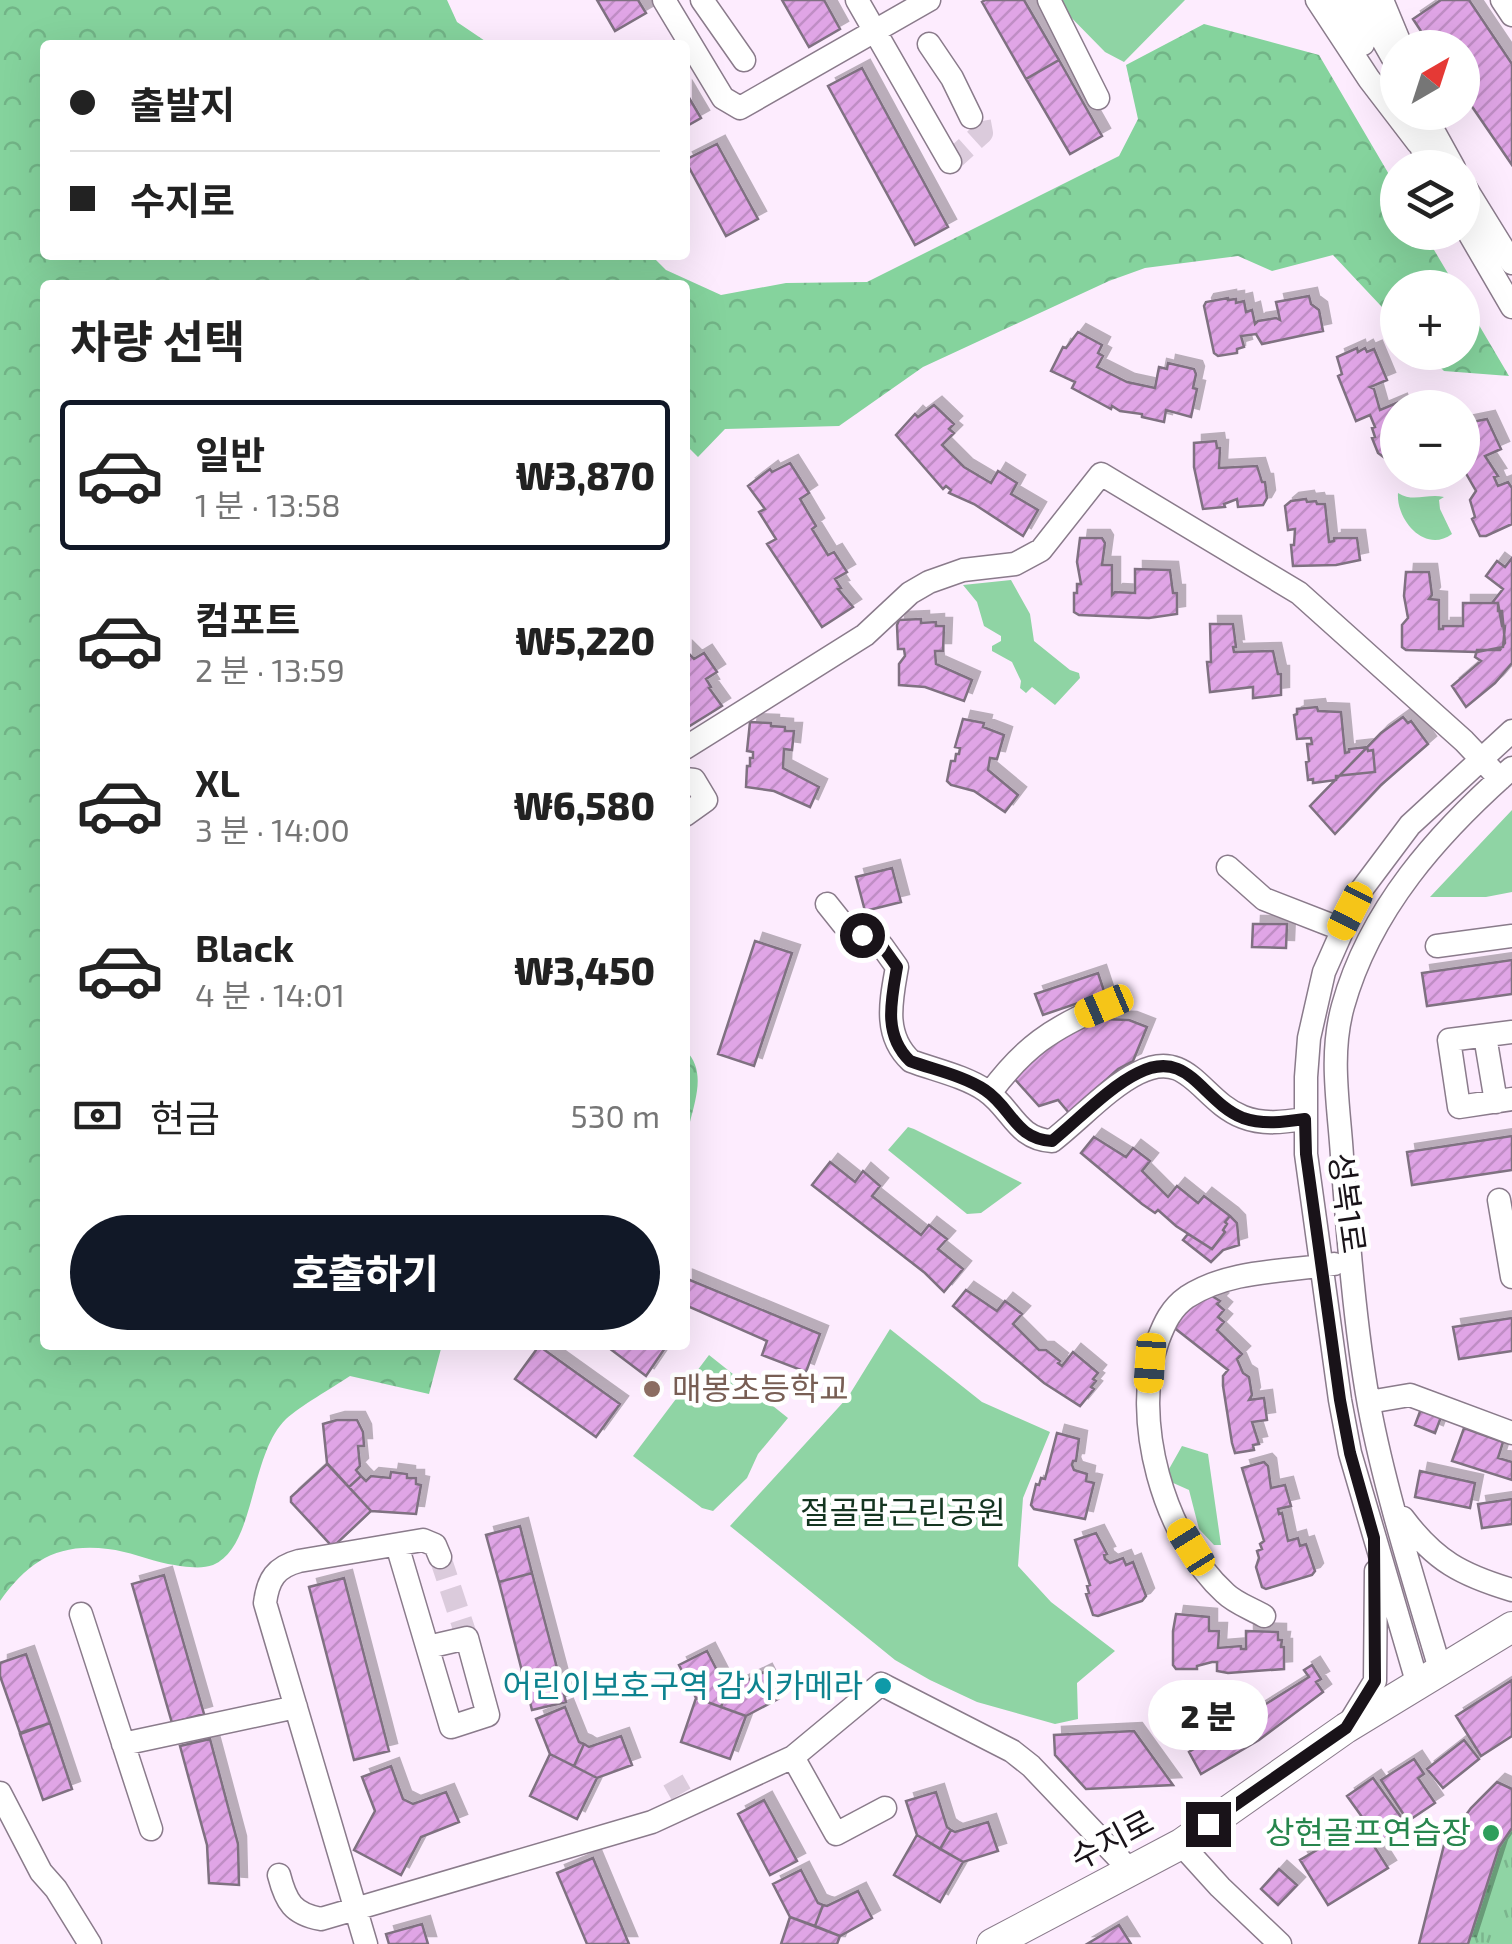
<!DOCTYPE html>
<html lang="ko">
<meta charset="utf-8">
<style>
:root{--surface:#fff;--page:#f2f2f2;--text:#222;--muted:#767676;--line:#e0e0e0;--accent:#111827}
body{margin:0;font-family:"Exo 2","Noto Sans KR",sans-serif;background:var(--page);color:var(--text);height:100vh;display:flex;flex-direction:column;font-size:38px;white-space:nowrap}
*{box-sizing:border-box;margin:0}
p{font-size:32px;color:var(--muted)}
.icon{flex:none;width:55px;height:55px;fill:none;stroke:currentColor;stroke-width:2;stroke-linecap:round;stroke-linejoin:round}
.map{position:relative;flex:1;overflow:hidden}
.sheet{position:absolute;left:40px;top:280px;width:650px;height:1070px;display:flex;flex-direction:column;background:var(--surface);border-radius:10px;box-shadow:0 10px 40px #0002}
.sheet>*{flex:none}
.guide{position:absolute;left:40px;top:40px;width:650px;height:220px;border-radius:10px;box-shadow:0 10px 40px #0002;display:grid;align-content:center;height:220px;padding:0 30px;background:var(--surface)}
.needle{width:65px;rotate:39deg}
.fabs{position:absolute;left:1380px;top:30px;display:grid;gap:20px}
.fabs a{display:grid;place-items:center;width:100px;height:100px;border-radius:50%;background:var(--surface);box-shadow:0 10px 40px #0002;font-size:50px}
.end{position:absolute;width:45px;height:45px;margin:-22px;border:12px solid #191319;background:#fff;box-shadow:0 0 0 5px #fff}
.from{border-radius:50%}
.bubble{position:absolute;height:70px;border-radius:35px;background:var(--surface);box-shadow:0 10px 40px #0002;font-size:32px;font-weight:800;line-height:70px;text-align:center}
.car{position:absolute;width:30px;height:60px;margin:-30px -15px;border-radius:12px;box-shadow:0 0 8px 2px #0007;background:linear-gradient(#f5c518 24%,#345 0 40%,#f5c518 0 76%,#345 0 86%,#f5c518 0)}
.guide b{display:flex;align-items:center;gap:35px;height:95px;font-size:38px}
.guide b+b{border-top:2px solid var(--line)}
.guide i{width:25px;height:25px;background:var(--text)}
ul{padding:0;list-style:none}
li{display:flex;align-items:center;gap:30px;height:150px;margin:0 20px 15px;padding:0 10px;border:5px solid transparent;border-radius:10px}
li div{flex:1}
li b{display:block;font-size:38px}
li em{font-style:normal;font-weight:800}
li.active{border-color:var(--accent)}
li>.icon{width:90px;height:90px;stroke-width:1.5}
h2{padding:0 30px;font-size:45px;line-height:120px}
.pay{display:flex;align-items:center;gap:25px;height:110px;padding:0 30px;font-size:38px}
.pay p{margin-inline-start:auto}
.action{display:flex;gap:20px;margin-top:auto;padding:20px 30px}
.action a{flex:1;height:115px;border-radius:60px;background:var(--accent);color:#fff;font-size:40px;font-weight:800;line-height:115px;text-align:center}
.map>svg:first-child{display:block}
.grass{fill:url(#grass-tufts)}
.forest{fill:url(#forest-crowns)}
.park{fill:#8fd4a4}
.building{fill:url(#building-hatch);stroke:#7f7181;stroke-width:2.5;filter:url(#shadow)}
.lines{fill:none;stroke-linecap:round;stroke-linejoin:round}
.minor-tunnel{stroke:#dbcbdc;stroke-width:22;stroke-dasharray:22 11;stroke-linecap:butt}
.minor-casing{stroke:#8a7b8b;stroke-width:25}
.major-casing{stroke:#8a7b8b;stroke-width:32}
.minor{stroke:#fff;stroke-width:22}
.major{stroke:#fff;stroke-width:30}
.route{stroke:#191319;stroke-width:12}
.education-dot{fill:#8d6e63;stroke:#fff;stroke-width:4}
.culture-dot{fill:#0f9aa8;stroke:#fff;stroke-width:4}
.leisure-dot{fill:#2e9e5b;stroke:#fff;stroke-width:4}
.labels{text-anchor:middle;stroke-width:9;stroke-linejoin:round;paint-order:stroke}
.street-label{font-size:32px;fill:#191319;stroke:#fff}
.education-label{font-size:32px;fill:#785e54;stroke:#fff;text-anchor:start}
.park-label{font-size:32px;fill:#143520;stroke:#fff}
.culture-label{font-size:32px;fill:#0d838f;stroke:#fff;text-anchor:end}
.leisure-label{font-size:32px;fill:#27864d;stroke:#fff;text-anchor:end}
</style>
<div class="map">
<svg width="1512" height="1944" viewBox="0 0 1512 1944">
<defs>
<pattern id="grass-tufts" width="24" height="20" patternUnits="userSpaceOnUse" patternTransform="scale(2.5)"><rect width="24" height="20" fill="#8fd4a4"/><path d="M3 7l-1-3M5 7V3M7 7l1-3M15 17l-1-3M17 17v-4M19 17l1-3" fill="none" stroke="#7bb58d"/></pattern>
<pattern id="forest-crowns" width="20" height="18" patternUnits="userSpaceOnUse" patternTransform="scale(2.5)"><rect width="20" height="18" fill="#85d39d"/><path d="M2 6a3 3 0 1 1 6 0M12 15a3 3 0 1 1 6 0" fill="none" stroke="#72b487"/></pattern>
<pattern id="building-hatch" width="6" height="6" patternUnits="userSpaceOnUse" patternTransform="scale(2.5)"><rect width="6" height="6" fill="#e0a5e6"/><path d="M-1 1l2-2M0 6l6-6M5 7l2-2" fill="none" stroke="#c08dc5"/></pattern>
<filter id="shadow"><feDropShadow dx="8" dy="-8" stdDeviation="0" flood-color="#0004"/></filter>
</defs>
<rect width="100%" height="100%" fill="#fdecfe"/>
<path class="grass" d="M1512,1828v116h-44l31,-97z"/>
<path class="forest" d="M0,0h447l10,22 34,23h-446v210h606l15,15 55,25 65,-12 81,-1 252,-126 19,-37 -12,-54 78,-41 115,31 78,133 1,44 26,1 32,54 -58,1 -1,35 -64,-68 -61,16 -34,-15 -93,12 -36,13 -186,86 -84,59 -114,3 -27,28 -13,-13v-159h-640v1060h397l-13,49 -79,-18c-18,12 -50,30 -64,43 -37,36 -30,128 -73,146 -13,5 -32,1 -45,-1 -20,-4 -40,-13 -60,-15 -51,-6 -79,12 -108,52z
M1463,298l46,78 -65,-5 -18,-18 36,-1z
M685,1050c21,19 11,48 5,72l-5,3z"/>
<path class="park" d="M1054,0h131l-61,62 -19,-10z
M1398,493c16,10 29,0 46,4l-5,3 1,9 12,25c-27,20 -56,-14 -54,-41z
M1011,580l19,34 4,27 36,29 9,3 1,5 -25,27 -23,-18 -6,6 -6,-5 1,-7 -9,-19 -20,-11v-5l9,-5v-5l-17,-10 -7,-24 -14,-17z
M1512,810v82l-26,5h-56z
M908,1127l6,2 108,54 -41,30 -14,1 -79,-64z
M890,1329l92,73 68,30 -27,66 -5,68 33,36 64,49 -38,32 1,36 -23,5 -78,-22 -47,-22 -35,-20 -165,-134 118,-129z
M709,1355l79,63 -30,36 -11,24 -34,33 -11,-3 -69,-52z
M1182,1446l26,8 13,91h-7l-15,-16 -10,-39 -18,-8 -2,-13z"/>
<path class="building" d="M597,0h41l8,13 -31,18z
M782,0h42l16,29 -31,18z
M985,0h39l35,60 -33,19 -44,-77z
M1441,0h28l43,64v101l-50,-73v-44h-30l-19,-29z
M1059,60l43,76 -32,18 -44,-75z
M862,68l86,159 -33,18 -87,-159z
M685,91l16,27 -16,9z
M717,144l41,75 -32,17 -41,-76z
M1309,296l2,8 8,6 4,21 -61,13 -6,-10 -15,2 3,11 -7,2v4l-19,3 -4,-3 -10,-47 2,-4 22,-4v2l8,-1v4l8,-2 2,11 6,-2 3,14 3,-3 18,-3 4,2 -4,-18z
M1078,332l24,13 -4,8 5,3 -6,11 30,15 28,6 4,-21 8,2 1,-6 26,6 2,5 -3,14 4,1 -6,28 -25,-7 -2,12 -22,-5v-3l-22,-3 -8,-5 -1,3 -39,-21 3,-6 -24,-11 12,-24 3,1z
M1357,348l1,4 7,-4 2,4 7,-3 13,31 -17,7 4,2 6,21 19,-8 2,6h-3v45l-13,5 -7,-5 -6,-15 3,-1 -3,-9 3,-1 -5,-12 -14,6 -18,-45 4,-2 -5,-17z
M934,405l20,19 -5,5 5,4 -12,12 22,22 27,16 7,-12 19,12 -6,11 27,16 -15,26 -49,-32 -25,-11 2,-3 -5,-4 -3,3 -47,-54 19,-21 3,3z
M1487,419l14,30 -16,7 13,20 -4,1 4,9 10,-4 4,6v36l-26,12h-6l-8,-17 3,-2 -5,-17 6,-9 -12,-21 -2,-46z
M1216,441l1,7h3l-1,20 38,-2 5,16h3l2,16 -4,7 -25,2 -1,-8 -13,5 1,3 -22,2 -9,-42v-24z
M790,463l19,30 -9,6 16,27 -4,3 16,26 6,-3 13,20 -12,7 6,9 -3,1 15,18 -31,20 -55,-83 9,-5 -17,-27 6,-3 -17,-23 22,-17 2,3z
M1306,499l1,3 9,-1 1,3h8l4,38 5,-1v-3h23l3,22 -24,5 -43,1 -2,-21h3l1,-16 -7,1 -3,-24 6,-5z
M1080,538h22l3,5 -3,22h10v30l3,-3 20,1v-24l35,1 3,23h4v21l-28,4 -70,-3 -5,-3v-19h3v-9h4l-4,-22z
M1512,558v105l-17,20 -29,24 -14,-21 29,-25 -6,-4 2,-7h23l5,-7 -3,-32h-4v-8h-6l11,-14 -17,-13 11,-15 8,6z
M1406,572h23l3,23 -3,4 10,1v29h4v-3h20v-23h35l4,23h3l-2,21 -26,5 -71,-2 -4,-3v-22l6,-7 -4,-22z
M921,619v4l15,-1v4h8l-1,25h-8l1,13 36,16 -8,21 -39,-14 -26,-2v-21l6,-8 -1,-7h-6l-1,-24 2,-5z
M1210,624h23l3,23h-3l1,5 39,-1 5,23h3v21l-28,3v-11l-43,5 -3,-30h4z
M685,650l9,9 10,-6 13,19 -11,7 5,8 -2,1 13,18 -34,21 -3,-5z
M1317,707l1,4 23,1 4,41 4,-1v-3l18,-2 1,4 5,-1 2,22 -39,4v4l-23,3v-4l-5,1 -2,-18 3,-1 -2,-17h5l-1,-6 -14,1 -3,-24 3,-1v-5z
M1403,717l5,6 3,-2 17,23 -47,41 -46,49 -25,-28 71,-73z
M963,719l21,4 -1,4 21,8 -7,24 -7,-1 -2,12 30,25 -13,17 -31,-21 -23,-6 -4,-4 4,-20h4l1,-7h3l1,-6 -5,-1z
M750,722l21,1v3l14,1v4h9l-2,19 -8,-1 -1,19 36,19 -9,20 -36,-16 -28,-4 1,-21h3v-8h3v-6l-6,-1z
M892,868l9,34 -36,9 -9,-34z
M1253,924h34l-1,24 -34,-1z
M755,941l37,12 -38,113 -36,-12z
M1512,960v34l-85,12 -5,-33z
M1098,973l7,21 -62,21 -8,-21z
M1102,1019l27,1 18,7 -14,34 -15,8 -49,44 -11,-13 -19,6 -28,-31 59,-45z
M1512,1136v34l-100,15 -5,-33z
M1094,1137l32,20 7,-9 17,13 -8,10 26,26 9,-11 21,17 6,-7 26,20 -5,6 2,2 -4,6 2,2 -13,17 -36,-23 -18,-16 -3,3 -13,-9 -61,-51z
M830,1162l25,20 8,-11 17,15 -8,10 49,39 8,-10 18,14 -9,10 25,20 -19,23 -19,-19 -113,-88z
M1230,1216l7,7 2,22 -16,5 -12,12 -28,-22 5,-6 24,15 13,-17 -2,-2 4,-6 -2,-2z
M685,1278l135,56 -14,38 -44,-17 5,-14 -82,-36z
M966,1290l31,21 8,-10 17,13 -9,10 26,26h7l14,11 -2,2 4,3 11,-14 25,21 -5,6 3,2 -5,6 3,2 -14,17 -36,-23 -91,-77z
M1204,1291l16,10 -3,3 7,6 -6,7 6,5 -7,8 25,24 -5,5 6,14 6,4 3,18 -3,5 15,-2 3,22 -15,2 7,22 -6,1 1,5 -19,3 -3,-10 -9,-57v-10l5,-6 -56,-44z
M1512,1318v33l-53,8 -6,-32z
M605,1345h62l-21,31z
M539,1346l81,58 -24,33 -81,-58z
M1421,1409l20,8 -6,16 -20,-8z
M337,1420h20l6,12 1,14h-6l2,20 -4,4 5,6 -12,11 -22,-24 -4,-39z
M1464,1428l39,14 -5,16 14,4v18l-60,-19z
M1057,1433l22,6 -3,22h-3l-1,4 2,5 13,4 -1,7 8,2 -9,36 -51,-10 -3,-4 5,-21 3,1 2,-7 4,1z
M1264,1462l4,4 3,22 14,-3 6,21 -13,3 1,5 3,-1 6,28 10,-3 2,8 6,-2 9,27 -3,4 -46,14 -4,-2 -6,-20 3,-9 -2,-7 5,-2 -2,-5 4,-3 -22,-73z
M327,1464l44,47 -36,34 -5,-1 -39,-42v-5z
M1420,1471l55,12 -5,25 -55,-11z
M391,1472l16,2v4h9v6l5,1 -5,29 -45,-3 -22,-24 12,-11 5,5 5,-5 19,2z
M1512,1499v25l-30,4 -4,-24z
M520,1526l12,47 -33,9 -13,-47z
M1096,1533l11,21 -3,1 1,4 5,4 13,-5 3,7 7,-3 13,34 -4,5 -44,15 -5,-1 -7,-21 3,-1 -2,-7 3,-1 -15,-45z
M532,1573l34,129 -34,8 -33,-128z
M164,1575l40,139 -32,9 -40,-139z
M344,1578l45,173 -35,9 -45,-173z
M1176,1614l33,3v14h10l-1,17 23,-2v3h5v-18l32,1v8h4l-1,7h3v22l-56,4 -11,-2v-9h-5l-15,4v3h-21l-3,-4v-34z
M707,1651l17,33 5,2 -8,21 -25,-9 -17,-33z
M26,1654l24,69 -30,10 -20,-57v-13z
M1312,1665l9,14 -5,3 7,10 -64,48 -58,34 -12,-22 120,-75 -5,-7z
M764,1672l14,27 -32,17 -25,-9 8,-21 4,1z
M1512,1680v56l-31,20 -25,-40z
M696,1698l50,18 -16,43 -49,-17z
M565,1707l14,35 5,2 -10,22 -24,-12 -14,-35z
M50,1723l22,66 -29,11 -23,-66z
M1134,1731l39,54 -87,4 -31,-34 -1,-20z
M621,1736l11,29 -35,13 -23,-12 10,-22 5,3z
M210,1739l28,105 1,41 -30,-2 -2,-38 -27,-99z
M1464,1740l15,19 -36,29 -16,-19z
M550,1754l47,24 -20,41 -47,-23z
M1414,1759l10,15 -6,4 17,25 -27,18 -27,-41z
M391,1766l12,33 10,5 33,-12 13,30 -38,15 -20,38 -47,-25 21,-39 -13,-34z
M1373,1778l33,46 -26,18 -33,-46z
M1497,1782l15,7v39l-13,19 -31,97h-49l25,-99 27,-37z
M936,1792l11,35 4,3 -11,19 -23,-14 -11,-34z
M764,1800l33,61 -27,14 -32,-61z
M988,1822l10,29 -35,11 -23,-13 11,-19 4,2z
M1360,1824l28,44 -60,37 -28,-45 27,-16 -6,-9 11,-7 6,10z
M917,1835l46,27 -23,40 -46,-27z
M593,1858l36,86h-42l-30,-71z
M1279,1869l18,16 -19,20 -17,-16z
M801,1870l17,33 5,2 -8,21 -25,-9 -17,-33z
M858,1891l14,27 -32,18 -25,-10 8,-21 4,1z
M790,1917l50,19 -3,8h-56z
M422,1924l6,20h-39l-3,-10z
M1119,1925l12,19h-44z"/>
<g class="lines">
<path class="minor-tunnel" d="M950,162l32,-29 -4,-22
M440,1557l27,81
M673,1780l8,14"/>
<g class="minor-casing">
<path id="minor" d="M664,0l59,98 17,10 189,-108
M702,0l42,60
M857,0l93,162
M1049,0l49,98
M1317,0l52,79 49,64
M1337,0l26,44
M1360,0l38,67
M1382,0l20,48
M1502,0l10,15
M929,44l23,34 19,39
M1423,112l31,56
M1412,131l21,37
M1462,182l50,81
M1462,221l50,86
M685,748l180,-113 45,-42 19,-11 34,-12 52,-6 26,-14 60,-76 198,119 165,148 36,38
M685,779l9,1 12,20 -21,15
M1228,867l36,32 77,30
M827,904l16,20 39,22 15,21c-6,34 -14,68 14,94 24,9 53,15 74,29 27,18 31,49 67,51 26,-20 57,-54 86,-68 51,-26 63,28 105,44 20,8 41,5 62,2
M1437,946l75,-10
M1512,1032l-63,8 10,67 53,-8
M1485,1036l11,66
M990,1093c34,-46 62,-65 114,-87
M1499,1200l13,77
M1369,1402l41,-7 102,38
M1403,1518c32,43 59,57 109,72
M397,1545l54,182 37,-12 -21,-77 -39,9
M81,1614l70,215
M1264,1616c-12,-7 -29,-13 -39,-23 -61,-55 -95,-175 -67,-253 6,-16 13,-32 29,-43 43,-28 99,-25 147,-33
M1440,1669c-25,-85 -55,-178 -71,-264 -14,-78 -21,-169 -27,-249 -3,-50 -13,-100 1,-150 27,-97 95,-173 169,-238
M1418,1685l-68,-232 -10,-53 -34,-246v-77l3,-39 15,-66 35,-79 51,-68 102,-94
M1350,1722l25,-41 1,-110
M123,1744l173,-37
M793,1757l43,77 49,-26
M0,1793l41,79 15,17 34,55
M1181,1844l39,43 60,57
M279,1875c7,27 14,39 42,44l331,-97 141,-65 88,-73 131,67 19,15 99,104
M366,1944l-101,-341c3,-24 11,-36 34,-42l124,-21 12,5 5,12"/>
</g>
<g class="major-casing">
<path id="major" d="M992,1944l189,-100 165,-116 166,-101"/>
</g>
<use href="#minor" class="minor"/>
<use href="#major" class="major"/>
</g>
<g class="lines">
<path class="route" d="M862,935l20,11 15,21c-6,34 -14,68 13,94 25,9 54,15 75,29 27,18 30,49 67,51 26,-21 57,-54 86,-68 51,-26 63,28 105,45 20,7 41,4 62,1l1,35 34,246 10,53 24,85 1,143 -29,47 -138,96"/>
</g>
<circle class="education-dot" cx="652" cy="1389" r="10"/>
<circle class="culture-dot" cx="883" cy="1686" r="10"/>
<circle class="leisure-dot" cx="1491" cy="1833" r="10"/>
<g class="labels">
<g class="street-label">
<text transform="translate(1347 1203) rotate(82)" y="11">성복1로</text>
<text transform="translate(1112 1840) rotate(-28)" y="11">수지로</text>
</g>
<g class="education-label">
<text x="672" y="1400">매봉초등학교</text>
</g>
<g class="park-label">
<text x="903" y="1524">절골말근린공원</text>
</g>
<g class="culture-label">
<text x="863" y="1697">어린이보호구역 감시카메라</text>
</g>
<g class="leisure-label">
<text x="1471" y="1844">상현골프연습장</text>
</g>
</g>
</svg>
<div class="fabs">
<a><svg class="needle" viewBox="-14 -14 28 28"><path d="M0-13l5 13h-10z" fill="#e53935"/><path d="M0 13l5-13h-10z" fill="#767676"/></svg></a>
<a><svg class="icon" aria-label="layers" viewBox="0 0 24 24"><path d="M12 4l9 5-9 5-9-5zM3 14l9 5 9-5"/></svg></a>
<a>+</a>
<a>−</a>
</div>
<i class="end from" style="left:862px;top:935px"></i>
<i class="end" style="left:1208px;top:1824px"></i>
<div class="bubble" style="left:1148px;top:1680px;width:120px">2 분</div>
<i class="car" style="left:1350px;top:911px;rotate:207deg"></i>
<i class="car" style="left:1104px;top:1006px;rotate:247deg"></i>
<i class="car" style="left:1150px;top:1363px;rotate:184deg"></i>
<i class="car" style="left:1191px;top:1547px;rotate:328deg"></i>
<div class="guide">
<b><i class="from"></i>출발지</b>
<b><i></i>수지로</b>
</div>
<section class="sheet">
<h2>차량 선택</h2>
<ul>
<li class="active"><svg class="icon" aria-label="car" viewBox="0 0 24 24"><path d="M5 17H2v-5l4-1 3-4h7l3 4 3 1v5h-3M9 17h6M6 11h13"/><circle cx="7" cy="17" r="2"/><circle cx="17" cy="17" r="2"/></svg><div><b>일반</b><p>1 분 · 13:58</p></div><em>₩3,870</em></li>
<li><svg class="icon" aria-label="car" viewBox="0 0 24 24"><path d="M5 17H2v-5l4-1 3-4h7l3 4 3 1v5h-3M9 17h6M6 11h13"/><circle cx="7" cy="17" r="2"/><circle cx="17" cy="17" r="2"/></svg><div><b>컴포트</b><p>2 분 · 13:59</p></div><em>₩5,220</em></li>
<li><svg class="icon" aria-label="car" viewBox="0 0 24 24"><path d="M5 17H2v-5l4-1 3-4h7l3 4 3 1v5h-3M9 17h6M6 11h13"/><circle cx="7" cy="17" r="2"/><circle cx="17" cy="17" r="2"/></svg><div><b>XL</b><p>3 분 · 14:00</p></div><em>₩6,580</em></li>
<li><svg class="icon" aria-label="car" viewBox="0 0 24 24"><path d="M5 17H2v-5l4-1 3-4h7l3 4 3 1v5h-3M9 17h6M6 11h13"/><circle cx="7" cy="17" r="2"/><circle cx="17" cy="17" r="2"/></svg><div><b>Black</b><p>4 분 · 14:01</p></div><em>₩3,450</em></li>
</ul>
<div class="pay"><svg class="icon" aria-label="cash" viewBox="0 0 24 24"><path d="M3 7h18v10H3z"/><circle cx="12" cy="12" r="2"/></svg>현금<p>530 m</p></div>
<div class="action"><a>호출하기</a></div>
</section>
</div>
